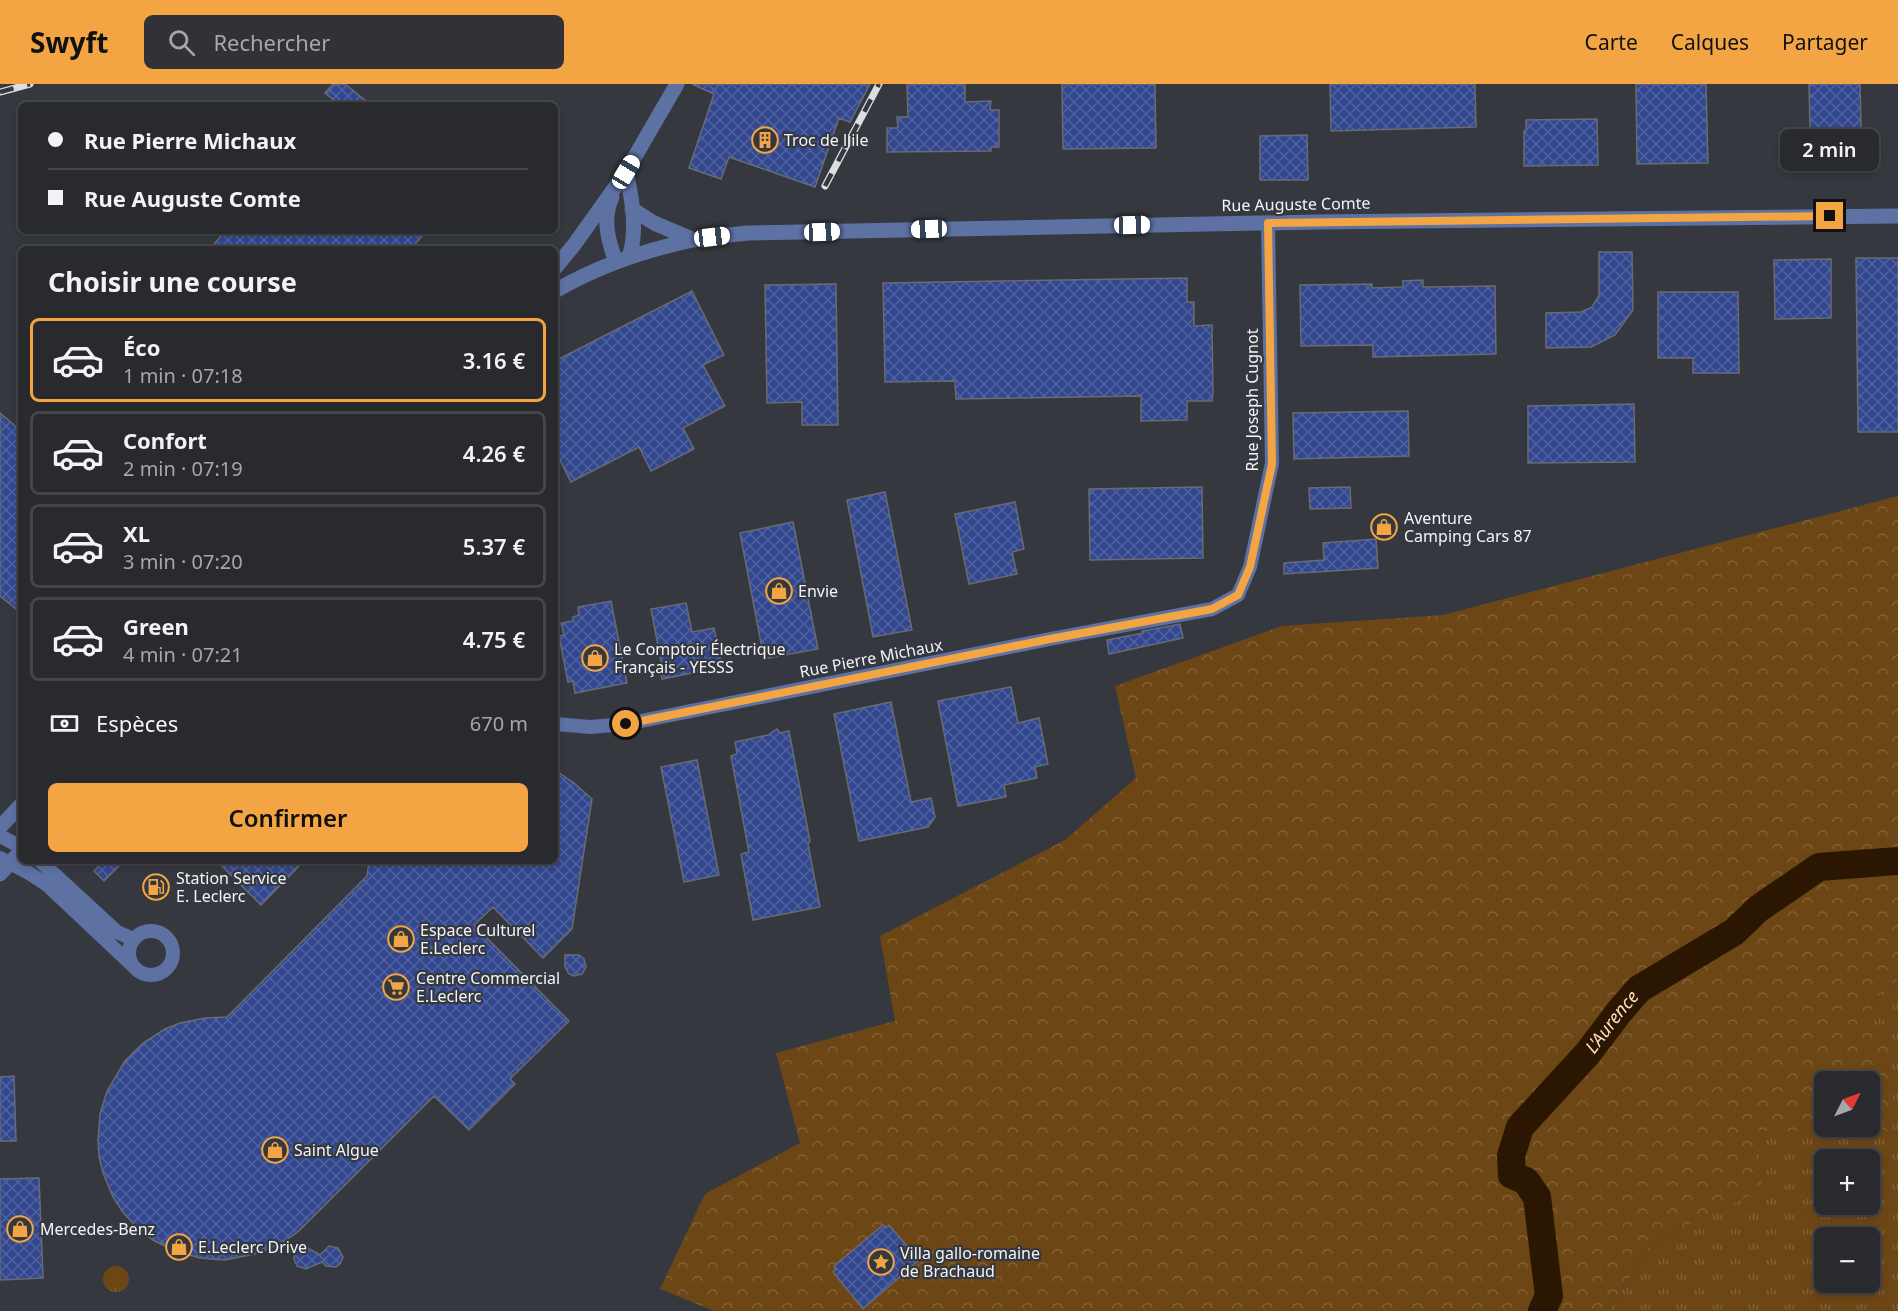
<!DOCTYPE html>
<html lang="fr">
<meta charset="utf-8">
<style>
:root{--surface:#282a2e;--page:#303236;--text:#f1f3f6;--muted:#a5a7aa;--line:#44464a;--accent:#f3a443}
body{margin:0;font-family:"Noto Sans",sans-serif;background:var(--page);color:var(--text);height:100vh;display:flex;flex-direction:column;font-size:22px;white-space:nowrap}
*{box-sizing:border-box;margin:0}
p{font-size:20px;color:var(--muted)}
.icon{flex:none;width:33px;height:33px;fill:none;stroke:currentColor;stroke-width:2;stroke-linecap:round;stroke-linejoin:round}
.map{position:relative;flex:1;overflow:hidden}
.sheet{position:absolute;left:18px;top:162px;width:540px;height:618px;display:flex;flex-direction:column;background:var(--surface);border-radius:9px;box-shadow:0 3px 9px #0003,0 0 0 2px var(--line)}
.sheet>*{flex:none}
.top-card{position:absolute;left:18px;top:18px;width:540px;height:132px;border-radius:9px;box-shadow:0 3px 9px #0003,0 0 0 2px var(--line);display:grid;align-content:center;height:132px;padding:0 30px;background:var(--surface)}
.needle{width:39px;rotate:48deg}
.fabs{position:absolute;left:1814px;top:987px;display:grid;gap:12px}
.fabs a{display:grid;place-items:center;width:66px;height:66px;border-radius:9px;background:var(--surface);box-shadow:0 3px 9px #0003,0 0 0 2px var(--line);font-size:30px}
.end{position:absolute;width:27px;height:27px;margin:-14px;border:8px solid #f3a443;background:#111;box-shadow:0 0 0 3px #111}
.from{border-radius:50%}
.bubble{position:absolute;height:42px;border-radius:9px;background:var(--surface);box-shadow:0 3px 9px #0003,0 0 0 2px var(--line);font-size:20px;font-weight:600;line-height:42px;text-align:center}
.car{position:absolute;width:18px;height:36px;margin:-18px -9px;border-radius:8px;box-shadow:0 0 4px 2px #0007;background:linear-gradient(#fff 24%,#345 0 40%,#fff 0 76%,#345 0 86%,#fff 0)}
.top-card b{display:flex;align-items:center;gap:21px;height:57px;font-size:22px}
.top-card b+b{border-top:2px solid var(--line)}
.top-card i{width:15px;height:15px;background:var(--text)}
ul{padding:0;list-style:none}
li{display:flex;align-items:center;gap:18px;height:84px;margin:0 12px 9px;padding:0 18px;border:3px solid var(--line);border-radius:9px}
li div{flex:1}
li b{display:block;font-size:22px}
li em{font-style:normal;font-weight:600}
li.selected{border-color:var(--accent)}
li>.icon{width:54px;height:54px;stroke-width:1.5}
h2{padding:0 30px;font-size:27px;line-height:72px}
.pay{display:flex;align-items:center;gap:15px;height:66px;padding:0 30px;font-size:22px}
.pay p{margin-inline-start:auto}
.action{display:flex;gap:12px;margin-top:auto;padding:12px 30px}
.action a{flex:1;height:69px;border-radius:9px;background:var(--accent);color:#111;font-size:24px;font-weight:600;line-height:69px;text-align:center}
header{display:flex;align-items:center;gap:36px;box-sizing:border-box;height:84px;padding:0 30px;background:var(--accent);color:#111}
header strong{font-size:28px}
nav{display:flex;gap:33px;margin-inline-start:auto;font-size:21px}
.search{width:420px;height:54px;background:var(--page);display:flex;align-items:center;gap:15px;box-sizing:border-box;padding:0 21px;border-radius:9px;color:var(--muted);font-size:22px}
.map>svg:first-child{display:block}
.grass{fill:url(#grass-tufts);fill-rule:evenodd}
.forest{fill:url(#forest-crowns);fill-rule:evenodd}
.lines{fill:none;stroke-linecap:round;stroke-linejoin:round}
.river{stroke:#2b1701;stroke-width:28}
.building{fill:url(#building-cross-hatch);stroke:#686b72;stroke-width:1.5}
.minor{stroke:#5e71a3;stroke-width:14}
.tertiary{stroke:#5e71a3;stroke-width:15}
.rail-casing{stroke:#dcdee2;stroke-width:7}
.rail{stroke:#35383e;stroke-width:4.5;stroke-dasharray:14;stroke-linecap:butt}
.route{stroke:#f3a443;stroke-width:8}
.labels{text-anchor:middle;stroke-width:4.5;stroke-linejoin:round;paint-order:stroke}
.poi-label{font-size:16px;fill:#f2f4f8;stroke:#35383e;text-anchor:start}
.street-label{font-size:16px;fill:#f2f4f8;stroke:#35383e}
.water-label{font-size:18px;font-style:italic;fill:#ffdcb9;stroke:#35383e}
</style>
<header>
<strong>Swyft</strong>
<div class="search"><svg class="icon" aria-label="search" viewBox="0 0 24 24"><circle cx="10" cy="10" r="6"/><path d="M15 15l6 6"/></svg>Rechercher</div>
<nav><a>Carte</a><a>Calques</a><a>Partager</a></nav>
</header>
<div class="map">
<svg width="1898" height="1227" viewBox="0 0 1898 1227">
<defs>
<pattern id="grass-tufts" width="24" height="20" patternUnits="userSpaceOnUse" patternTransform="scale(1.5)"><rect width="24" height="20" fill="#6d4616"/><path d="M3 7l-1-3M5 7V3M7 7l1-3M15 17l-1-3M17 17v-4M19 17l1-3" fill="none" stroke="#826139"/></pattern>
<pattern id="forest-crowns" width="20" height="18" patternUnits="userSpaceOnUse" patternTransform="scale(1.5)"><rect width="20" height="18" fill="#6d4616"/><path d="M2 6a3 3 0 1 1 6 0M12 15a3 3 0 1 1 6 0" fill="none" stroke="#826139"/></pattern>
<pattern id="building-cross-hatch" width="8" height="8" patternUnits="userSpaceOnUse" patternTransform="scale(1.5)"><rect width="8" height="8" fill="#32478e"/><path d="M0 0l8 8M0 8l8-8" fill="none" stroke="#50629f"/></pattern>
</defs>
<rect width="100%" height="100%" fill="#35383e"/>
<path class="grass" d="M1898,895v332h-289l38,-62 33,-20 71,-98 140,-1 -31,-100 18,-34zM1824,1076h45v44h-45zM1824,1154h45v44h-45z
M103 1195a13 13 0 1 1 26 0a13 13 0 1 1-26 0Z"/>
<path class="forest" d="M1898,412v483l-20,17 -17,34 30,3v98h-140l12,58 -83,40 -33,20 -38,62h-895l-54,-22 45,-95 95,-51 -24,-90 119,-32 -15,-85 185,-96 71,-62 -21,-92 167,-60 161,-11zM1824,998h45v44h-45z"/>
<g class="lines">
<path class="river" id="s1" d="M1542,1227l7,-15 -12,-99 -11,-16 -14,-6 -1,-19 9,-29 68,-74 31,-41 20,-23 95,-57 24,-23 61,-42 79,-6"/>
</g>
<path class="building" d="M333,0h12l26,21h-31l-15,-12z
M692,0h178l-20,38 -11,-4 -24,69 -86,-30 -8,22 -32,-11 25,-74z
M907,0h58v18l26,-1 -1,9h9v37h-8v4l-104,1v-24h11l-1,-11h11z
M1062,0h93l1,64 -93,1z
M1330,0h145l1,43 -145,4z
M1636,0h70l2,79 -71,1z
M1809,0h51l2,87 -51,1z
M1597,35l1,46 -74,1v-35h2v-11z
M1307,51l1,45h-48v-44z
M225,147h201l-15,18h-201z
M1599,168h33l1,58 -18,25 -24,12 -45,1v-35l35,-1 11,-5 7,-11z
M1856,174h42v174h-40z
M1831,175v59l-56,1 -1,-59z
M1187,194v24h7v24l18,-1 1,69 -1,7h-25v19l-46,1v-25l-185,3 -1,-18 -70,1 -2,-99z
M1423,196v7l72,-1 1,68 -123,3v-12l-72,1 -1,-61 72,-1v4l31,-1v-6z
M836,200l2,141h-36v-23l-35,1 -2,-118z
M692,207l32,64 -21,10 22,41 -42,22 11,21 -43,22 -12,-24 -68,35 -16,-32v-89z
M1658,208h80l1,81h-46v-15h-35z
M1634,320l1,58 -107,1v-57z
M1408,327l1,45 -115,3 -1,-46z
M0,329l21,18v182l-21,-17z
M1202,403l1,71 -113,2 -1,-71z
M1350,403l1,21 -41,1 -1,-21z
M885,408l27,138 -39,7 -26,-137z
M1015,418l9,47 -12,3 5,22 -48,10 -14,-70z
M793,438l25,127 -54,10 -24,-126z
M1376,455l2,29 -94,6v-11l40,-3 -1,-17z
M611,517l16,82 -52,10 -2,-12 -5,1 -9,-46 5,-1 -3,-12 12,-2v-4l6,-2 -1,-8z
M686,519l6,29 22,-4 7,34 -10,2 -9,7 -40,8 -2,-12h2l-11,-58z
M1180,540l3,14 -74,16 -2,-14 36,-7 -1,-2z
M1011,603l7,36 21,-5 9,46 -13,3 2,11 -33,7 2,12 -48,9 -20,-105z
M891,618l20,100 20,-4 4,19 -7,10 -69,14 -25,-127z
M777,645l3,4 9,-2 21,110 -2,3 12,63 -67,13 -12,-66 8,-2 -18,-96 6,-2 -2,-12 33,-7z
M697,676l22,115 -35,7 -23,-115z
M555,686l19,13 18,16 -20,130 -29,29 -50,-51 -19,18 95,96 -59,58 5,5 -46,46 -35,-34 -135,135 -17,12 -23,10 -34,7 -25,-2 -25,-7 -22,-11 -14,-10 -17,-19 -9,-14 -10,-24 -4,-16 -1,-17 2,-26 7,-23 18,-30 18,-18 22,-14 15,-6 25,-5 22,-1 140,-141 2,-15h186z
M104,777h20l-20,20 -10,-10z
M217,777h87l-43,44z
M565,871h14l5,4 2,8 -4,7 -8,2 -5,-2 -4,-7z
M14,992l2,65h-16v-64z
M39,1094l4,100 -43,2v-101z
M883,1141l3,3 3,-3 30,35 -56,49 -30,-37 3,-3 -2,-3z
M329,1162l9,2 5,9 -3,7 -4,3 -10,-1 -4,-4 -16,7 -9,-3 -3,-7 2,-12 12,1 12,7z"/>
<g class="lines">
<path class="minor" d="M555,640l35,3 36,-3 424,-85 162,-30 26,-14 12,-28 22,-104 -4,-240
M0,752l21,11
M0,774l29,15 17,11 85,80
M40,777l77,71 16,7
M129 869a22 22 0 1 1 44 0a22 22 0 1 1-44 0Z"/>
<path class="tertiary" d="M626,88c6,26 12,59 3,85
M612,113c-10,22 -4,43 4,65
M632,125l22,14 40,17
M555,184l19,-23 52,-73 51,-88
M555,207c43,-25 90,-41 138,-51 18,-4 37,-5 55,-7l569,-11 581,-6
M0,743l21,-22
M0,790l21,-23"/>
<g class="rail-casing">
<path id="rail" d="M0,8l30,-8
M825,102l54,-102"/>
</g>
<use href="#rail" class="rail"/>
</g>
<g class="lines">
<path class="route" d="M626,640l424,-85 162,-30 26,-14 12,-28 22,-103 -4,-241 562,-7"/>
</g>
<defs>
<g id="building-ring" transform="scale(1.35)"><circle r="9.5" fill="#35383e" stroke="#f3a443" stroke-width="1.5"/><path d="M-4-6H4V6H1V3H-1V6H-4ZM-2.5-4.3h1.7v1.8h-1.7ZM.8-4.3h1.7v1.8H.8ZM-2.5-1h1.7V.8h-1.7ZM.8-1h1.7V.8H.8Z" fill="#f3a443"/></g>
<g id="shop-ring" transform="scale(1.35)"><circle r="9.5" fill="#35383e" stroke="#f3a443" stroke-width="1.5"/><path d="M-5-2.5h2.3a2.7 3.5 0 0 1 5.4 0H5L5.5 6h-11ZM-1.5-2.5h3a1.5 2.3 0 0 0-3 0Z" fill="#f3a443"/></g>
<g id="fuel-ring" transform="scale(1.35)"><circle r="9.5" fill="#35383e" stroke="#f3a443" stroke-width="1.5"/><path d="M-5.5-6h7V0h2V4h1.3V-2.5L3-4.5l.8-.8L6-3V5H2.5V1h-1V6h-7ZM-4.2-4.7v3.2H.2V-4.7Z" fill="#f3a443"/></g>
<g id="supermarket-ring" transform="scale(1.35)"><circle r="9.5" fill="#35383e" stroke="#f3a443" stroke-width="1.5"/><path d="M-6-5.5h2.5l.6 2H6L4.5 2H-2.5L-4.4-4H-6ZM-1.5 3.2a1.3 1.3 0 1 0 .1 0ZM3 3.2a1.3 1.3 0 1 0 .1 0Z" fill="#f3a443"/></g>
<g id="sight-ring" transform="scale(1.35)"><circle r="9.5" fill="#35383e" stroke="#f3a443" stroke-width="1.5"/><path d="M0-6L1.8-2.2L6-1.7L2.9 1.2L3.7 5.4L0 3.3L-3.7 5.4L-2.9 1.2L-6-1.7L-1.8-2.2Z" fill="#f3a443"/></g>
</defs>
<g fill-rule="evenodd">
<use href="#building-ring" x="765" y="56"/>
<use href="#shop-ring" x="1384" y="443"/>
<use href="#shop-ring" x="779" y="507"/>
<use href="#shop-ring" x="595" y="574"/>
<use href="#fuel-ring" x="156" y="803"/>
<use href="#shop-ring" x="401" y="855"/>
<use href="#supermarket-ring" x="396" y="903"/>
<use href="#shop-ring" x="275" y="1066"/>
<use href="#shop-ring" x="20" y="1145"/>
<use href="#shop-ring" x="179" y="1163"/>
<use href="#sight-ring" x="881" y="1178"/>
</g>
<g class="labels">
<g class="poi-label">
<text x="784" y="62">Troc de l ile</text>
<text x="1404" y="440">Aventure<tspan x="1404" dy="18">Camping Cars 87</tspan></text>
<text x="798" y="513">Envie</text>
<text x="614" y="571">Le Comptoir Électrique<tspan x="614" dy="18">Français - YESSS</tspan></text>
<text x="176" y="800">Station Service<tspan x="176" dy="18">E. Leclerc</tspan></text>
<text x="420" y="852">Espace Culturel<tspan x="420" dy="18">E.Leclerc</tspan></text>
<text x="416" y="900">Centre Commercial<tspan x="416" dy="18">E.Leclerc</tspan></text>
<text x="294" y="1072">Saint Algue</text>
<text x="40" y="1151">Mercedes-Benz</text>
<text x="198" y="1169">E.Leclerc Drive</text>
<text x="900" y="1175">Villa gallo-romaine<tspan x="900" dy="18">de Brachaud</tspan></text>
</g>
<g class="street-label">
<text transform="translate(1296 120) rotate(-1)" y="6">Rue Auguste Comte</text>
<text transform="translate(1252 316) rotate(-90)" y="6">Rue Joseph Cugnot</text>
<text transform="translate(871 574) rotate(-11)" y="6">Rue Pierre Michaux</text>
</g>
<g class="water-label">
<text dy="6" stroke="none"><textPath href="#s1" startOffset="340">L'Aurence</textPath></text>
</g>
</g>
</svg>
<div class="fabs">
<a><svg class="needle" viewBox="-14 -14 28 28"><path d="M0-13l5 13h-10z" fill="#e53935"/><path d="M0 13l5-13h-10z" fill="#a5a7aa"/></svg></a>
<a>+</a>
<a>−</a>
</div>
<i class="end from" style="left:626px;top:640px"></i>
<i class="end" style="left:1830px;top:132px"></i>
<div class="bubble" style="left:1780px;top:45px;width:99px">2 min</div>
<i class="car" style="left:626px;top:88px;rotate:31deg"></i>
<i class="car" style="left:1132px;top:141px;rotate:89deg"></i>
<i class="car" style="left:929px;top:145px;rotate:268deg"></i>
<i class="car" style="left:822px;top:148px;rotate:88deg"></i>
<i class="car" style="left:712px;top:153px;rotate:83deg"></i>
<div class="top-card">
<b><i class="from"></i>Rue Pierre Michaux</b>
<b><i></i>Rue Auguste Comte</b>
</div>
<section class="sheet">
<h2>Choisir une course</h2>
<ul>
<li class="selected"><svg class="icon" aria-label="car" viewBox="0 0 24 24"><path d="M5 17H2v-5l4-1 3-4h7l3 4 3 1v5h-3M9 17h6M6 11h13"/><circle cx="7" cy="17" r="2"/><circle cx="17" cy="17" r="2"/></svg><div><b>Éco</b><p>1 min · 07:18</p></div><em>3.16 €</em></li>
<li><svg class="icon" aria-label="car" viewBox="0 0 24 24"><path d="M5 17H2v-5l4-1 3-4h7l3 4 3 1v5h-3M9 17h6M6 11h13"/><circle cx="7" cy="17" r="2"/><circle cx="17" cy="17" r="2"/></svg><div><b>Confort</b><p>2 min · 07:19</p></div><em>4.26 €</em></li>
<li><svg class="icon" aria-label="car" viewBox="0 0 24 24"><path d="M5 17H2v-5l4-1 3-4h7l3 4 3 1v5h-3M9 17h6M6 11h13"/><circle cx="7" cy="17" r="2"/><circle cx="17" cy="17" r="2"/></svg><div><b>XL</b><p>3 min · 07:20</p></div><em>5.37 €</em></li>
<li><svg class="icon" aria-label="car" viewBox="0 0 24 24"><path d="M5 17H2v-5l4-1 3-4h7l3 4 3 1v5h-3M9 17h6M6 11h13"/><circle cx="7" cy="17" r="2"/><circle cx="17" cy="17" r="2"/></svg><div><b>Green</b><p>4 min · 07:21</p></div><em>4.75 €</em></li>
</ul>
<div class="pay"><svg class="icon" aria-label="cash" viewBox="0 0 24 24"><path d="M3 7h18v10H3z"/><circle cx="12" cy="12" r="2"/></svg>Espèces<p>670 m</p></div>
<div class="action"><a>Confirmer</a></div>
</section>
</div>
